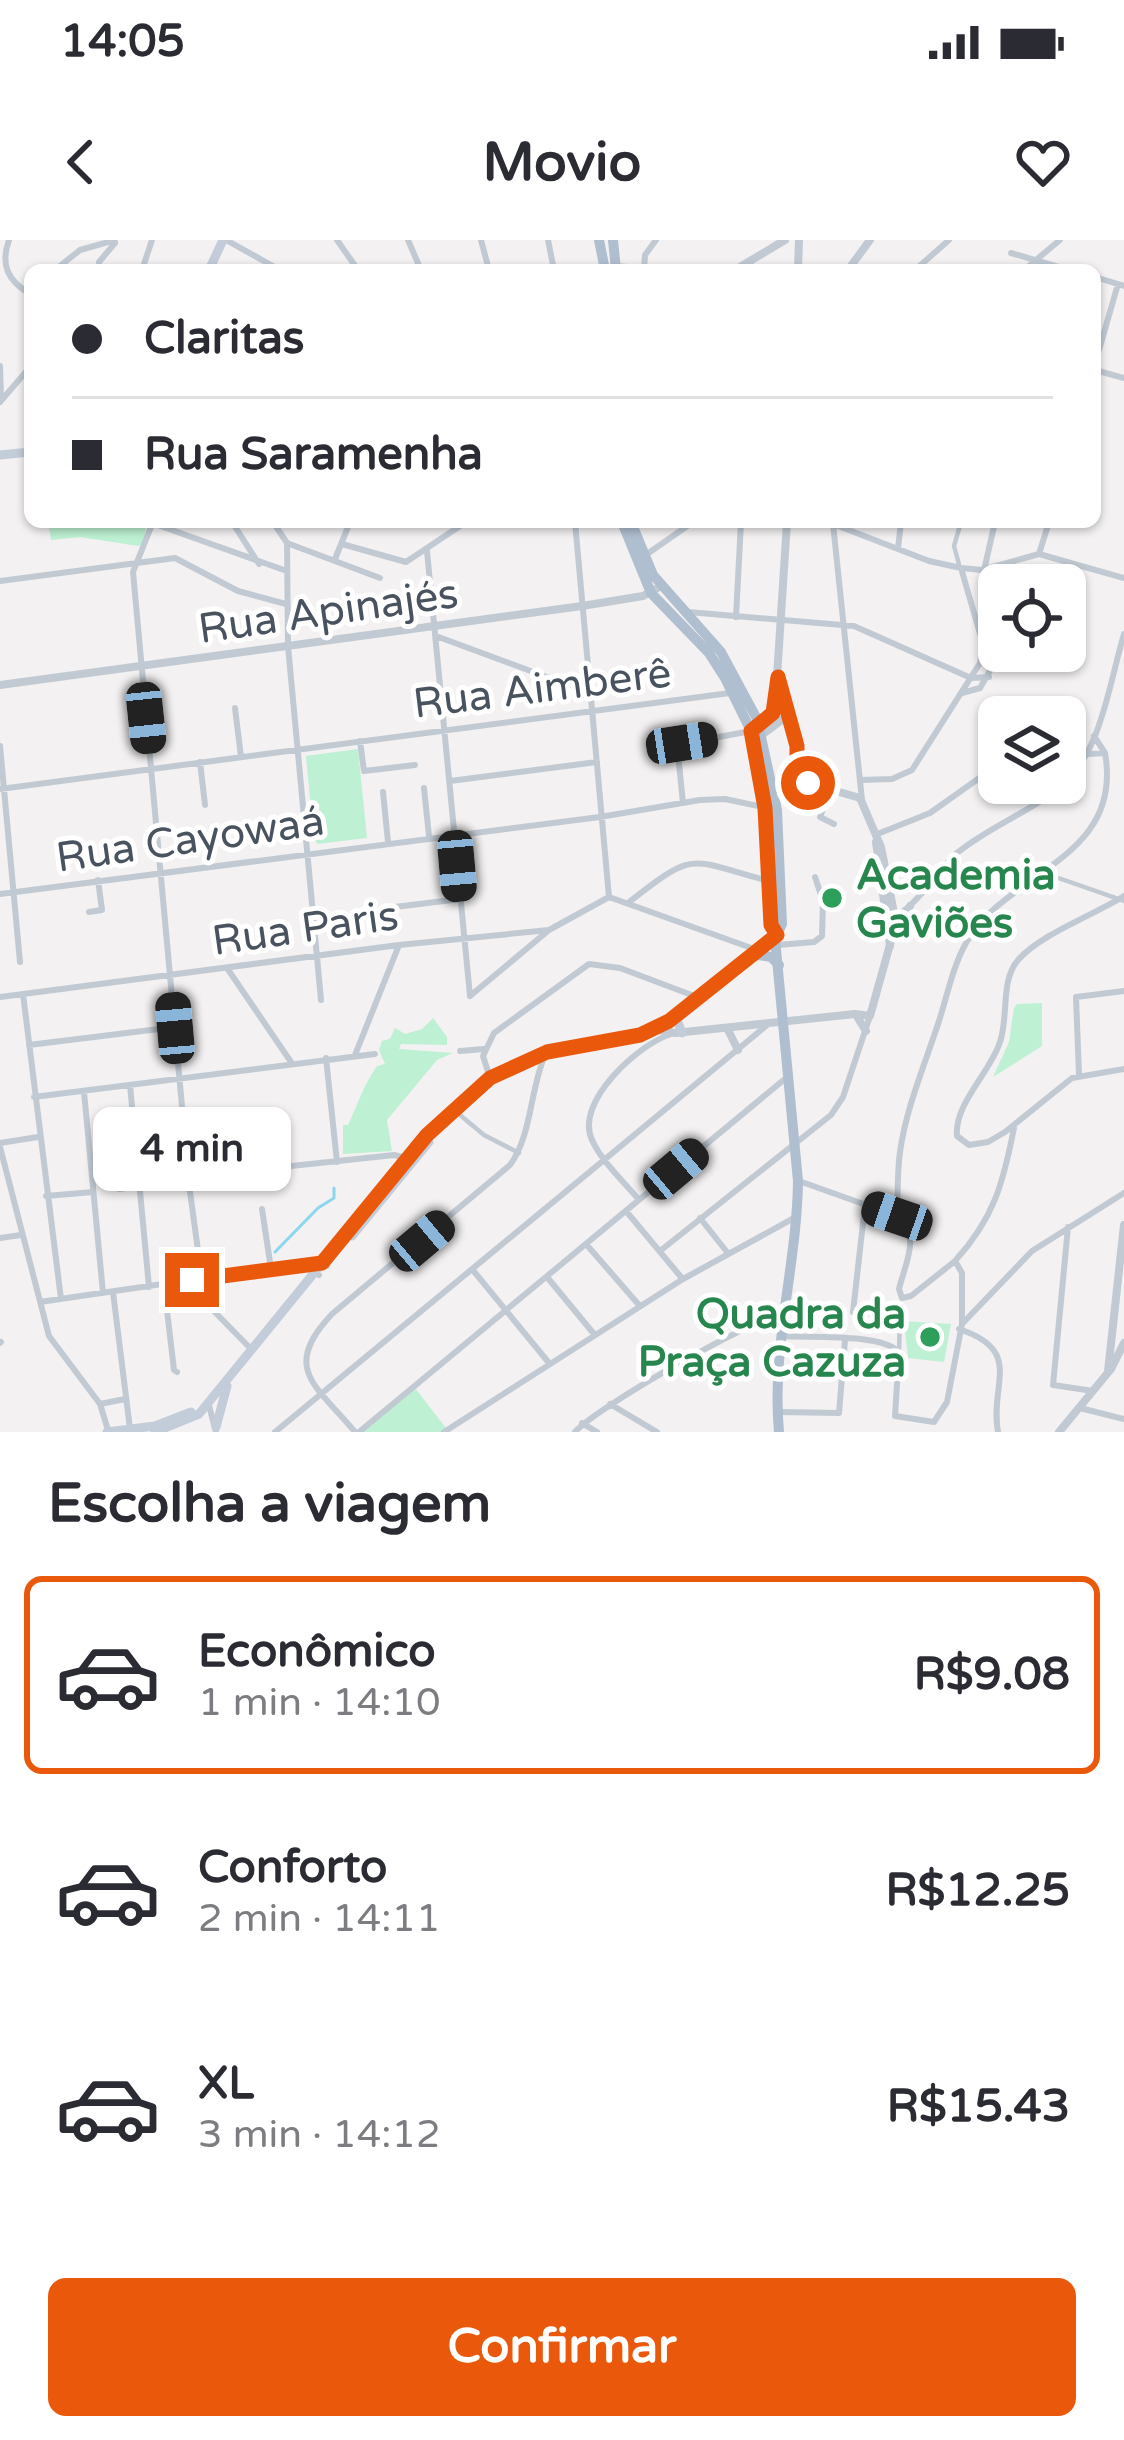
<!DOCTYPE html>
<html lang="pt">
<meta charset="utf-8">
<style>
:root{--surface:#fff;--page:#f2f2f3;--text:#2b2b33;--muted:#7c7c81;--line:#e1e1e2;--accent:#ea580c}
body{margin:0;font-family:"Varela Round",sans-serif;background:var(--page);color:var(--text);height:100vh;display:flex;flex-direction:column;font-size:45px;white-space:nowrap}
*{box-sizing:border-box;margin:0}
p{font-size:39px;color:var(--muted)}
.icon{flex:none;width:66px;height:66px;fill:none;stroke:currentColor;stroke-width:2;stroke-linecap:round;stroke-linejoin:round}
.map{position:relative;height:1192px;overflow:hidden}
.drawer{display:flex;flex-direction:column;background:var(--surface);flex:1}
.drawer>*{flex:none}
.banner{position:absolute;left:24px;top:24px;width:1077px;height:264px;border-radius:18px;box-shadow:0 3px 9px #0004;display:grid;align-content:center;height:264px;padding:0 48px;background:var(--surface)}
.tools{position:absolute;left:978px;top:324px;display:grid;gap:24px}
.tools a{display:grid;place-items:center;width:108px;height:108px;border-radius:18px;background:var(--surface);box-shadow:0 3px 9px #0004;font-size:60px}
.end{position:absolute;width:54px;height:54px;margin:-27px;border:15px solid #ea580c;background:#fff;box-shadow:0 0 0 6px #fff}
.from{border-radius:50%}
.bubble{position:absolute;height:84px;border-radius:18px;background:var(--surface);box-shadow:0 3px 9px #0004;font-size:39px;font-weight:700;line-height:84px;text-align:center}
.car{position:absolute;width:36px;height:72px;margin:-36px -18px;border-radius:15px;box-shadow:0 0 9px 3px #0007;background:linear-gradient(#222 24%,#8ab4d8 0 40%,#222 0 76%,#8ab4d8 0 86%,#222 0)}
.banner b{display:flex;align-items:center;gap:42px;height:114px;font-size:45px}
.banner b+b{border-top:3px solid var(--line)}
.banner i{width:30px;height:30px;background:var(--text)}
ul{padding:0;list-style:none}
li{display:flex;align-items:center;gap:36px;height:198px;margin:0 24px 18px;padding:0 24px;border:6px solid transparent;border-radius:18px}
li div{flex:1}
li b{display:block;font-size:45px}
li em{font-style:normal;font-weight:700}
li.selected{border-color:var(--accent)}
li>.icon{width:108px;height:108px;stroke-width:1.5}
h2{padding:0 48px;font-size:54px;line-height:144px}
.button{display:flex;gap:24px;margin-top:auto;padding:24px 48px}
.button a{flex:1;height:138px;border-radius:18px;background:var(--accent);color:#fff;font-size:48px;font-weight:700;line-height:138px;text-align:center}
.status{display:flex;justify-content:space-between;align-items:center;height:84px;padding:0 60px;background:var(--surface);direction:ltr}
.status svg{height:33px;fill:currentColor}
header{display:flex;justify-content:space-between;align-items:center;height:156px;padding:0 48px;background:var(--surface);font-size:54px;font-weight:700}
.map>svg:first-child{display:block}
.green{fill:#bef1d3}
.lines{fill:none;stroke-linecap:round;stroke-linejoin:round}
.stream{stroke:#8ad7ef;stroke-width:3}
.pedestrian{stroke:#c1cad3;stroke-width:4.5}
.minor{stroke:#c1cad3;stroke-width:6}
.tertiary{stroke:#c1cad3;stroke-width:8}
.secondary{stroke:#c3cdda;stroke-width:9}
.primary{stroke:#b0bfd0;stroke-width:10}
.route{stroke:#ea580c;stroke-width:15}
.leisure-dot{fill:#2e9e5b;stroke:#fff;stroke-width:4.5}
.labels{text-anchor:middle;stroke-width:10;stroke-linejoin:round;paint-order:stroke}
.street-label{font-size:42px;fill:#48535f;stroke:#fff}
.leisure-label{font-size:42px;font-weight:bold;fill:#27864d;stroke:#fff;text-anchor:start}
</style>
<div class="status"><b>14:05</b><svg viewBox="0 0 49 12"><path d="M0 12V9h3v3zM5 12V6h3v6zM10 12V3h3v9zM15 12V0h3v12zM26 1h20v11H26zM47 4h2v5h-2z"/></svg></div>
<header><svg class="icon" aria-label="back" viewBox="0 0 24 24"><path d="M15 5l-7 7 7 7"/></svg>Movio<svg class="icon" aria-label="heart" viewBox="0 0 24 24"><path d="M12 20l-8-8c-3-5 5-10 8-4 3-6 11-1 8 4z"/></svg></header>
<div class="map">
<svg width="1124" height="1192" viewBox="0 0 1124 1192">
<rect width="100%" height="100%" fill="#f3f1f1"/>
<path class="green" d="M48,282h99l-4,22 -5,2 -58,-9 -29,3z
M358,509l9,89 -49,6 -4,-4 -8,-84z
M1042,763v43l-49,31 16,-35 5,-34 3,-4z
M433,778l14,19v8l-46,-1 -2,5 54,4 -16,7 -50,60 5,31 -49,3v-29h5c10,-21 15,-39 29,-59l8,-2 -6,-14 3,-9 8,-2 5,-11 10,6 17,-5z
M904,1081l47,3 -7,38 -36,-4z
M415,1148l31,40 -5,4h-78z"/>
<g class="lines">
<path class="stream" d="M275,1012l43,-44 16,-10v-10"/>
<path class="pedestrian" d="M960,328l-6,-22 7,-24
M1047,634l77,27
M454,870l30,25 35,18
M853,1072l47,4 -1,36"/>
<path class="minor" d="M9,0c-9,25 -1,41 21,54
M226,0l54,30
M337,0l21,30
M408,0l13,30
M481,0l8,30
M548,0l6,30
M1011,13l58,17
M644,29l1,-14 11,-15
M55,30l25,-20 35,-10
M99,30v-8l16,-19
M142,30l10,-30
M915,30l34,-30
M1024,30l36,-30
M1095,37l29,9
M1095,124l23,-80
M0,126l1,32
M1095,130l29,8
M0,162l30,-35
M153,282l-20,50 53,578
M232,282l27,42
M273,282l14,21 93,35
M575,282l34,375
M828,282l101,39 32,7 21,2 57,-16 85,24
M152,283l132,47
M833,284l29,276
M287,303l1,103 33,354
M342,304l64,18 60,-40
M898,309l3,-27
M427,311l43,445
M647,314l46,-32
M1039,314l10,-32
M335,319l15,-37
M0,341l175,-23 63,33 48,13
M688,372l166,14 117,52 18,-1
M736,377l5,-95
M436,396l154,57
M962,453l18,-5 18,-31 -16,-78 13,-57
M235,468l6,49
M677,492l4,12 70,-13
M360,501l4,30 51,-6
M0,506l20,216
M678,514l5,49
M1088,514l17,-1 -11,-17
M200,522l5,43
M861,540l31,-1 20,-9 68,-107 3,-19 -22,-76
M450,541l147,-19
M424,548l5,48
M0,549l730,-96
M831,549l-11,28 14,7
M383,552l5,50
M875,595l55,-22 69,-49
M0,654l600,-77 100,-17 25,-1 52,11
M1124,656c-30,19 -83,38 -106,64 -18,21 -9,56 -18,82 -10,31 -46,62 -43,94l12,9 19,-3 17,-10 67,-54 52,-9
M609,657l148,53
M628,663c70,-55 60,-43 141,-22
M395,667l65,-8
M89,672l13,-2 -4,-30
M891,678c23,-7 46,-48 66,-65 29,-24 65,-38 96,-60 48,-33 55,-106 71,-159
M778,705l36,-3 8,-6 1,-35 -8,-24
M227,728l64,94
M23,754l38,305
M470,756l79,-66
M0,757l399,-52 150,-15 60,-33
M29,805l146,-18
M460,811l24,-2
M355,815l44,-110
M326,818l11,104
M1079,835l-3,-78 48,-6
M490,838l-7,-22 11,-23 95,-69 31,4 77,29
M130,845l19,202
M84,852l19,201
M34,857l341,-43
M0,903l38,-6
M0,907l49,189 51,68 8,26
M799,941l98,35c25,18 8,48 2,73l3,9 9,-2 44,-35
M119,949l59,-10
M46,956l47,-4
M639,960c-15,-18 -37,-38 -47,-60 -18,-38 47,-96 79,-106
M262,969l9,60
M626,971l55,66
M897,976c1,-21 0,-43 3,-64 6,-44 25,-88 39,-131 8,-25 14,-55 27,-78 40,-72 158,-83 139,-190
M700,978l27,34
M1068,987l-15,158 40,6
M0,998l21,-3
M586,1004l53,61
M660,1011l171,-136 12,-18 27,-81
M301,1025l18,10
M472,1029l77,94
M547,1037l47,57
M164,1045l10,85 3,2
M113,1052l17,137
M40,1062l272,-40 15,4
M853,1072l12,-107
M962,1084v-51l-7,-12c39,-43 48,-77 59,-133
M959,1089c66,22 30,55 39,103
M782,1096c29,2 99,-3 117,16l-4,64 39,6 13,-20 15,-78 70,-73 92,-58
M0,1103l1,-1
M252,1110l-47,-48 -17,-125 206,-22 17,4
M208,1162l8,30
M100,1164l25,-5
M610,1164l47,28
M1080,1168l44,11
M779,1172l60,1 6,-73
M582,1183l15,9
M275,1192l491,-406
M355,1192c-38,-46 -75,-63 -23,-118l178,-149c22,-30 20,-76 35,-110
M359,1192l427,-354
M444,1192l239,-153 111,-61
M575,1192c20,-24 177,-113 207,-118"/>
<path class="tertiary" d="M616,27l34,3
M735,30l50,-30
M798,30l1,-30
M848,30l22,-30
M0,445l582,-79 61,-10 18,-10
M756,488l19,-20 12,-186
M763,494l24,-18
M876,602l14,104
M897,696l13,-30
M856,775l10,16
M654,789l21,4 180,-19 15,2 26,-93 -15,-76 -21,-49 -62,-18 -1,-34 -19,-69
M728,790l10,20
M1108,1131l16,-146
M1059,1192l52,-63 13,-26"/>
<path class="secondary" d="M209,30l14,-30
M0,215l30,-3
M676,777l6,16
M352,996l77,-94
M216,1187l11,-41
M107,1192l48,-6 36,-14
M155,1192l44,-18 203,-249 67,-70 21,-17 57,-26 93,-17 29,-14 108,-86"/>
<path class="primary" d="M599,0l6,30
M613,0l3,30
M622,282l29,71 58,60 16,25 26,53 8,39 39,411c-1,84 -27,167 -19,251
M631,282l22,53 68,77 36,67 20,91 5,114 -5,11
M759,715l12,2 8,8"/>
</g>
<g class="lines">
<path class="route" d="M192,1040l130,-17 105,-128 63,-57 57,-26 93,-17 29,-14 108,-86 -6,-10 -6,-117 -14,-77 22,-18 5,-36 19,69v32l11,5"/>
</g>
<g class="leisure-dot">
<circle cx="832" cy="658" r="12"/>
<circle cx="930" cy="1097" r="12"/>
</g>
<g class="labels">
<g class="street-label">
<text transform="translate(328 370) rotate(-8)" y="15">Rua Apinajés</text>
<text transform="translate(542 447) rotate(-7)" y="15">Rua Aimberê</text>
<text transform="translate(190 598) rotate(-8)" y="15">Rua Cayowaá</text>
<text transform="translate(305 687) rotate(-8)" y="15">Rua Paris</text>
</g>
<g class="leisure-label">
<text x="856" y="649">Academia<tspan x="856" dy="48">Gaviões</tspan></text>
<text x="906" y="1088" text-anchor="end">Quadra da<tspan x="906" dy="48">Praça Cazuza</tspan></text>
</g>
</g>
</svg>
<div class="tools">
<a><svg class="icon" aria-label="locate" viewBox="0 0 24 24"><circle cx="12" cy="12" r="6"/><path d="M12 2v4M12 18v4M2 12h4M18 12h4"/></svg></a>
<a><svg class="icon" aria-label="layers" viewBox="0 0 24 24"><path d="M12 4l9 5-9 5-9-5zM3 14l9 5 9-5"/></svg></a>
</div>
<i class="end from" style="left:808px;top:543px"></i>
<i class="end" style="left:192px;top:1040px"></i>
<div class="bubble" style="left:93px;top:867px;width:198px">4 min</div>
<i class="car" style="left:146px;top:478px;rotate:174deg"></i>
<i class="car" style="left:682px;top:503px;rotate:81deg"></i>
<i class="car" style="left:457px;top:626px;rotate:175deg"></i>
<i class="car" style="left:175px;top:788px;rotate:355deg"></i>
<i class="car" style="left:676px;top:929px;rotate:50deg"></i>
<i class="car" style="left:897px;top:976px;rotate:289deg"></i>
<i class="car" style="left:422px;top:1001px;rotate:50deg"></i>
<div class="banner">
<b><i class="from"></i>Claritas</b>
<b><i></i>Rua Saramenha</b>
</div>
</div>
<section class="drawer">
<h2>Escolha a viagem</h2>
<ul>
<li class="selected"><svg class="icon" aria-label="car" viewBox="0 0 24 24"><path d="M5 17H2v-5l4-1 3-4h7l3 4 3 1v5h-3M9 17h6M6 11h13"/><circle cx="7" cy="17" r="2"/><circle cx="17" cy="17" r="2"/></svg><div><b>Econômico</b><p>1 min · 14:10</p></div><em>R$9.08</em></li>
<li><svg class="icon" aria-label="car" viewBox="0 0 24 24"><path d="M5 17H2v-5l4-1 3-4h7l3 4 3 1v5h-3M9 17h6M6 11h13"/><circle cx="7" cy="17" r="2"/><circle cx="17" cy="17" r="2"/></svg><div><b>Conforto</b><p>2 min · 14:11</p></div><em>R$12.25</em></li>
<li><svg class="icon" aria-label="car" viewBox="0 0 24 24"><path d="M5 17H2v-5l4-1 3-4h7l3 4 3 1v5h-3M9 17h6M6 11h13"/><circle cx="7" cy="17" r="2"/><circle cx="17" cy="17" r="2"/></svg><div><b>XL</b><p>3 min · 14:12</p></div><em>R$15.43</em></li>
</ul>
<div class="button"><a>Confirmar</a></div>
</section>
